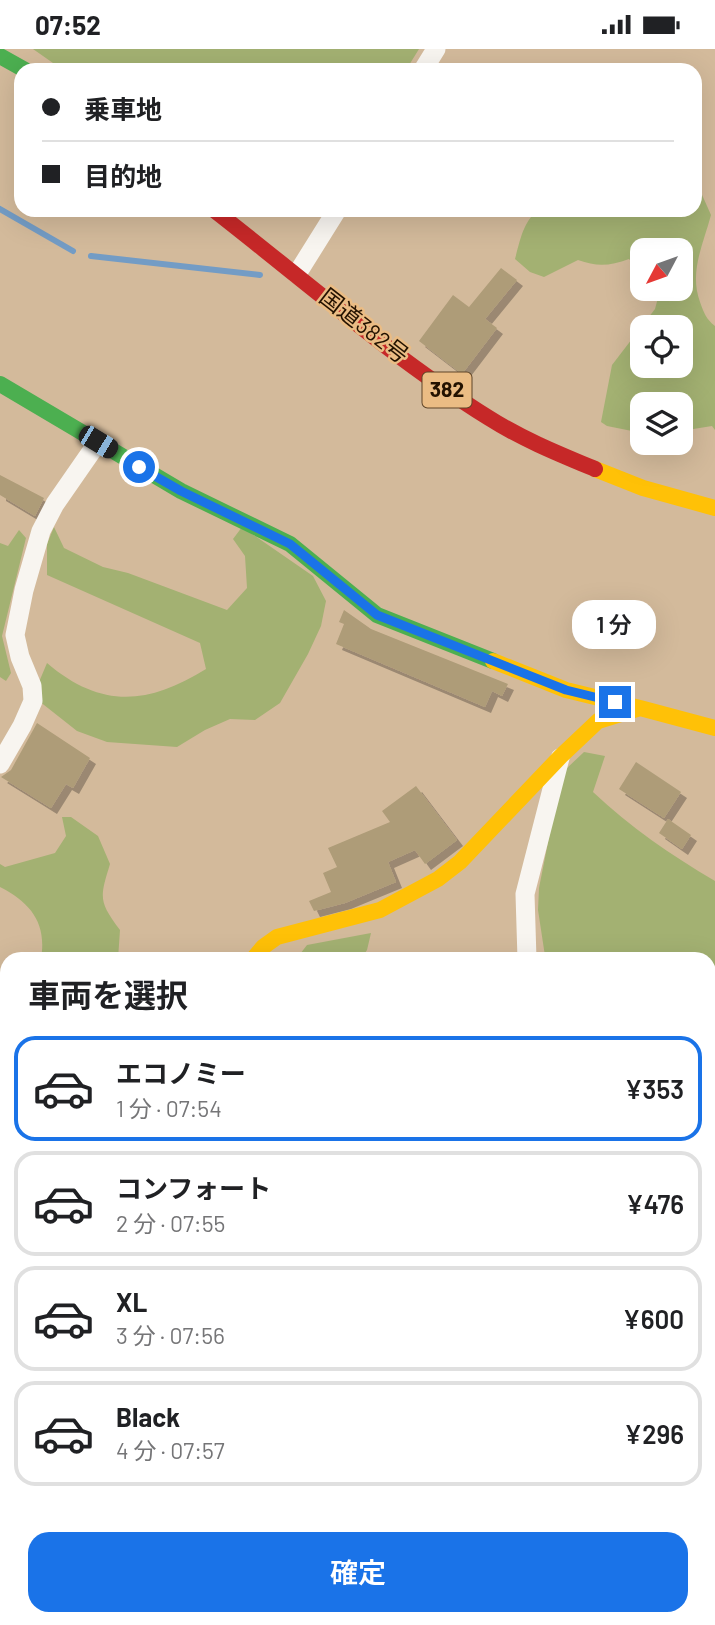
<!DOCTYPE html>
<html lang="ja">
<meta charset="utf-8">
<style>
:root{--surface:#fff;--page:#f6f6f6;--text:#202124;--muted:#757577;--line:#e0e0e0;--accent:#1a73e8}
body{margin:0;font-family:Barlow,"Noto Sans JP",sans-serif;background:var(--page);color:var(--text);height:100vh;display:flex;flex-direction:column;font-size:26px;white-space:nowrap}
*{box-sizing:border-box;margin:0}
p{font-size:23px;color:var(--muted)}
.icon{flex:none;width:38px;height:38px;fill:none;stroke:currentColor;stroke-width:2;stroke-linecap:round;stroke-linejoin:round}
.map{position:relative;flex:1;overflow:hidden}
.details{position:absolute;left:0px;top:903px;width:716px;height:674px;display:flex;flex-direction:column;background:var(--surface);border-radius:21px 21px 0 0;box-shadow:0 7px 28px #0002}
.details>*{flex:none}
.banner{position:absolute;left:14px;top:14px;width:688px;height:154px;border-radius:21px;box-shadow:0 7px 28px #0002;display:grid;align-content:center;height:154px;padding:0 28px;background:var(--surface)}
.needle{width:46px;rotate:229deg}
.controls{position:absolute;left:630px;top:189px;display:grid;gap:14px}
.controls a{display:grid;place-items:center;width:63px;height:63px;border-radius:14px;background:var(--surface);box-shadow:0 7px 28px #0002;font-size:35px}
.end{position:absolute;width:32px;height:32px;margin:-16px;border:9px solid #1a73e8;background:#fff;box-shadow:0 0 0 4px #fff}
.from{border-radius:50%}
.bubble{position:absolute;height:49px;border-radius:21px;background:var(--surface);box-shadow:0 7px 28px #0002;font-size:23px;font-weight:600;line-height:49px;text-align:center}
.car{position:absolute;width:21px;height:42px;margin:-21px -10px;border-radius:9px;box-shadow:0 0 5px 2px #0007;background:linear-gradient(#222 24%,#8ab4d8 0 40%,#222 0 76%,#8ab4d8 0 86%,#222 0)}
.banner b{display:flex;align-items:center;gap:24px;height:66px;font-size:26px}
.banner b+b{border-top:2px solid var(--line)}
.banner i{width:18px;height:18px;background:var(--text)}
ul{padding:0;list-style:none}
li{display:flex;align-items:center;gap:21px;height:105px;margin:0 14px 10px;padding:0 14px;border:4px solid var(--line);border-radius:21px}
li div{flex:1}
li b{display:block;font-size:26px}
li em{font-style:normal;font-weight:600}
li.current{border-color:var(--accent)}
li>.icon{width:63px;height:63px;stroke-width:1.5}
h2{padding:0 28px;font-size:32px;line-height:84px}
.primary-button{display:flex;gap:14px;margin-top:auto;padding:14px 28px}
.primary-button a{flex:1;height:80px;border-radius:21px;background:var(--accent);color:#fff;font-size:28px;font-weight:600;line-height:80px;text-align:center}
.status{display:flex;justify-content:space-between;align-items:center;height:49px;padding:0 35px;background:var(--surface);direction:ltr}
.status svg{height:19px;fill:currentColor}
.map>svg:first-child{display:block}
.forest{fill:#a3b172;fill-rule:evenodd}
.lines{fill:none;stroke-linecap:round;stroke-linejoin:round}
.stream{stroke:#739cc5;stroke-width:6}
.building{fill:#ae9c78;filter:url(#shadow)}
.street{stroke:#f8f5f0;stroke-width:19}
.fast{stroke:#4caf50;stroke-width:16}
.slow{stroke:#ffc107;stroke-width:16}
.jam{stroke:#c62828;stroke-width:16}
.route{stroke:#1a73e8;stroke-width:9}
.labels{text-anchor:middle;stroke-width:5;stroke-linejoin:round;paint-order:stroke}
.shield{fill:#eabc84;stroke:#5f4528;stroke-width:2}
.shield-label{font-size:21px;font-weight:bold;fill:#231200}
.street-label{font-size:23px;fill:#231200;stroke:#eabc84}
</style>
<div class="status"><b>07:52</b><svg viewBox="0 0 49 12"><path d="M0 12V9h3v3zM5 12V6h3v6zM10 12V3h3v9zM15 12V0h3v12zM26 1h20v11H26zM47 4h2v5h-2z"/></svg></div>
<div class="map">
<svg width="715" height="1576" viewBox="0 0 715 1576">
<defs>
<filter id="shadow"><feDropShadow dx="6" dy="6" stdDeviation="0" flood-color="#0004"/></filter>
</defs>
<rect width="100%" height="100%" fill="#d3ba9b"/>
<path class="forest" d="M33,0h386l-13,21h-343z
M695,137l4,2 12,27c-8,30 -22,57 -11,87 4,11 6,17 15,24v104l-3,-4 -31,5v-27h-39v29l-35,-7 -6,-4 11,-57 43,-56 4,-15 -5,-5h27v-39h-39v24l-13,-15c-19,7 -32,8 -51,1l-34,17 -14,-5 -15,-13c5,-18 8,-37 23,-49h157zM642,278h39v39h-39z
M54,478l10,21 39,19 25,6 99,37 20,-22 -2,-32 -12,-17 9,-12 71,49 13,25 -5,25 -13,28 -28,49 -25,17 -25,-1 -25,11 -28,17 -70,-5 -30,-11 -38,-30v-19l8,-19c54,46 101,42 159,6l-6,-26 -153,-68v-31z
M19,481l7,8 -24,98 9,37 -5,8 -6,-4v-134l8,3z
M584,703l21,4 -12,36c37,35 78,63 122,89v532l-6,-3v-451h-162l-2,-3 -7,-46 1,-22 13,-66 14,-53z
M62,768h9l27,19 12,28c-10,33 -12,37 10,66l-2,29h-77c6,-36 -10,-56 -41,-72v-23l5,3 50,-14 11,-17z
M371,884l-4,17 -6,9 -64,-1 10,-13z
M0,1013l7,1v435l-7,-1z
M0,1474l7,1v95h24l-3,6h-28z
M715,1531v45h-57l-1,-6h52v-35z
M280,1570h249l-2,6h-242z"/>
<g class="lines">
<path class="stream" d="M0,160l73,42
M91,207l169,19"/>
</g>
<path class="building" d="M501,219l16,12 -32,39 12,9 -35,46 -43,-33 34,-46 16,12z
M0,426l44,23 -9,18 -35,-21z
M344,561l27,19 137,55 -6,12 -10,-5 -7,16 -149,-63 8,-20 -5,-2z
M37,674l53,35 -17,30 -7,-4 -15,24 -50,-31 10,-7z
M636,713l45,30 -17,26 -45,-29z
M416,737l41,54 -32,24 -10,-14 -27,12 8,20 -51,21 -31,8 -5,-10 22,-9 -8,-19 14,-6 -9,-19 62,-26 -8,-11z
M668,770l23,16 -9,14 -23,-16z"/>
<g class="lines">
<path class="street" d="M423,21l13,-21
M297,225l40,-64
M0,715l22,-38 11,-25 -1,-15 -12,-29 -5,-22 9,-45 17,-59 14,-27 43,-62
M527,910l-2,-65 35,-136
M0,999l7,1
M0,1462l7,1
M260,1570l6,6
M648,1570l1,6"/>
<path class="fast" d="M0,7l25,14
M0,335l181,107 109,53 87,71 116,46"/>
<path class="slow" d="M595,420l48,19 72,20
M493,612l73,29 74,18
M253,910l10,-12 14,-10 103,-27 58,-31 22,-17 101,-106 37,-35 42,-13 75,20"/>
<path class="jam" d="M214,161c90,70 179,148 275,208 33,21 70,36 106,51"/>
</g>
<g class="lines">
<path class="route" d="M139,418l42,24 109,53 87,71 189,75 49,12"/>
</g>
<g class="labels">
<rect class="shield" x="422.5" y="323.5" width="49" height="35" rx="5"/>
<g class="shield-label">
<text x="447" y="348">382</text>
</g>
<g class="street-label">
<text transform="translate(364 277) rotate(38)" y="8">国道382号</text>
</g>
</g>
</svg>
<div class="controls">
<a><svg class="needle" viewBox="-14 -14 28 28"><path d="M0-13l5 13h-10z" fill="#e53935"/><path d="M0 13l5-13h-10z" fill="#757577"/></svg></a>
<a><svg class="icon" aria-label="locate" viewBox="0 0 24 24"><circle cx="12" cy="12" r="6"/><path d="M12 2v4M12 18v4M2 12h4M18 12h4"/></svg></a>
<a><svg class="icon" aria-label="layers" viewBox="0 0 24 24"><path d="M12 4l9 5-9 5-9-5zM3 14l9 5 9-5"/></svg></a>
</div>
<i class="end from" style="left:139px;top:418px"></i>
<i class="end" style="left:615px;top:653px"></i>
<div class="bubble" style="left:572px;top:551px;width:84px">1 分</div>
<i class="car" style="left:98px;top:393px;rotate:121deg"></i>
<div class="banner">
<b><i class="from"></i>乗車地</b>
<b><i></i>目的地</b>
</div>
<section class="details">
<h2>車両を選択</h2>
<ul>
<li class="current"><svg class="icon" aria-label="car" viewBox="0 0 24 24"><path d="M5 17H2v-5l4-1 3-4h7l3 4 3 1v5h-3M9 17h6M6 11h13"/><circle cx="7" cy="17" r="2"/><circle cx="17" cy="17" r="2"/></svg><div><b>エコノミー</b><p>1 分 · 07:54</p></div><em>¥353</em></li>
<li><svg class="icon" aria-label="car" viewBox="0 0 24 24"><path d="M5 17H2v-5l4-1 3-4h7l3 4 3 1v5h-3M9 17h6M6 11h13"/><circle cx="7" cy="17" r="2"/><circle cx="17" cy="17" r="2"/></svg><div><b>コンフォート</b><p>2 分 · 07:55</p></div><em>¥476</em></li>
<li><svg class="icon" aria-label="car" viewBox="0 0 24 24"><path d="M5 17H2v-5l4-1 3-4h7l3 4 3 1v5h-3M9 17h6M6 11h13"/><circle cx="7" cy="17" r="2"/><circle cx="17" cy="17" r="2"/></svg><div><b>XL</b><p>3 分 · 07:56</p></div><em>¥600</em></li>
<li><svg class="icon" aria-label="car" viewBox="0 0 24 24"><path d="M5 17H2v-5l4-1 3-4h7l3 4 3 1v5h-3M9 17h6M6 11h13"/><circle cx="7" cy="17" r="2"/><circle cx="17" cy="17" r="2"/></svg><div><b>Black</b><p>4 分 · 07:57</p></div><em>¥296</em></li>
</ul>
<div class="primary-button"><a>確定</a></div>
</section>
</div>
